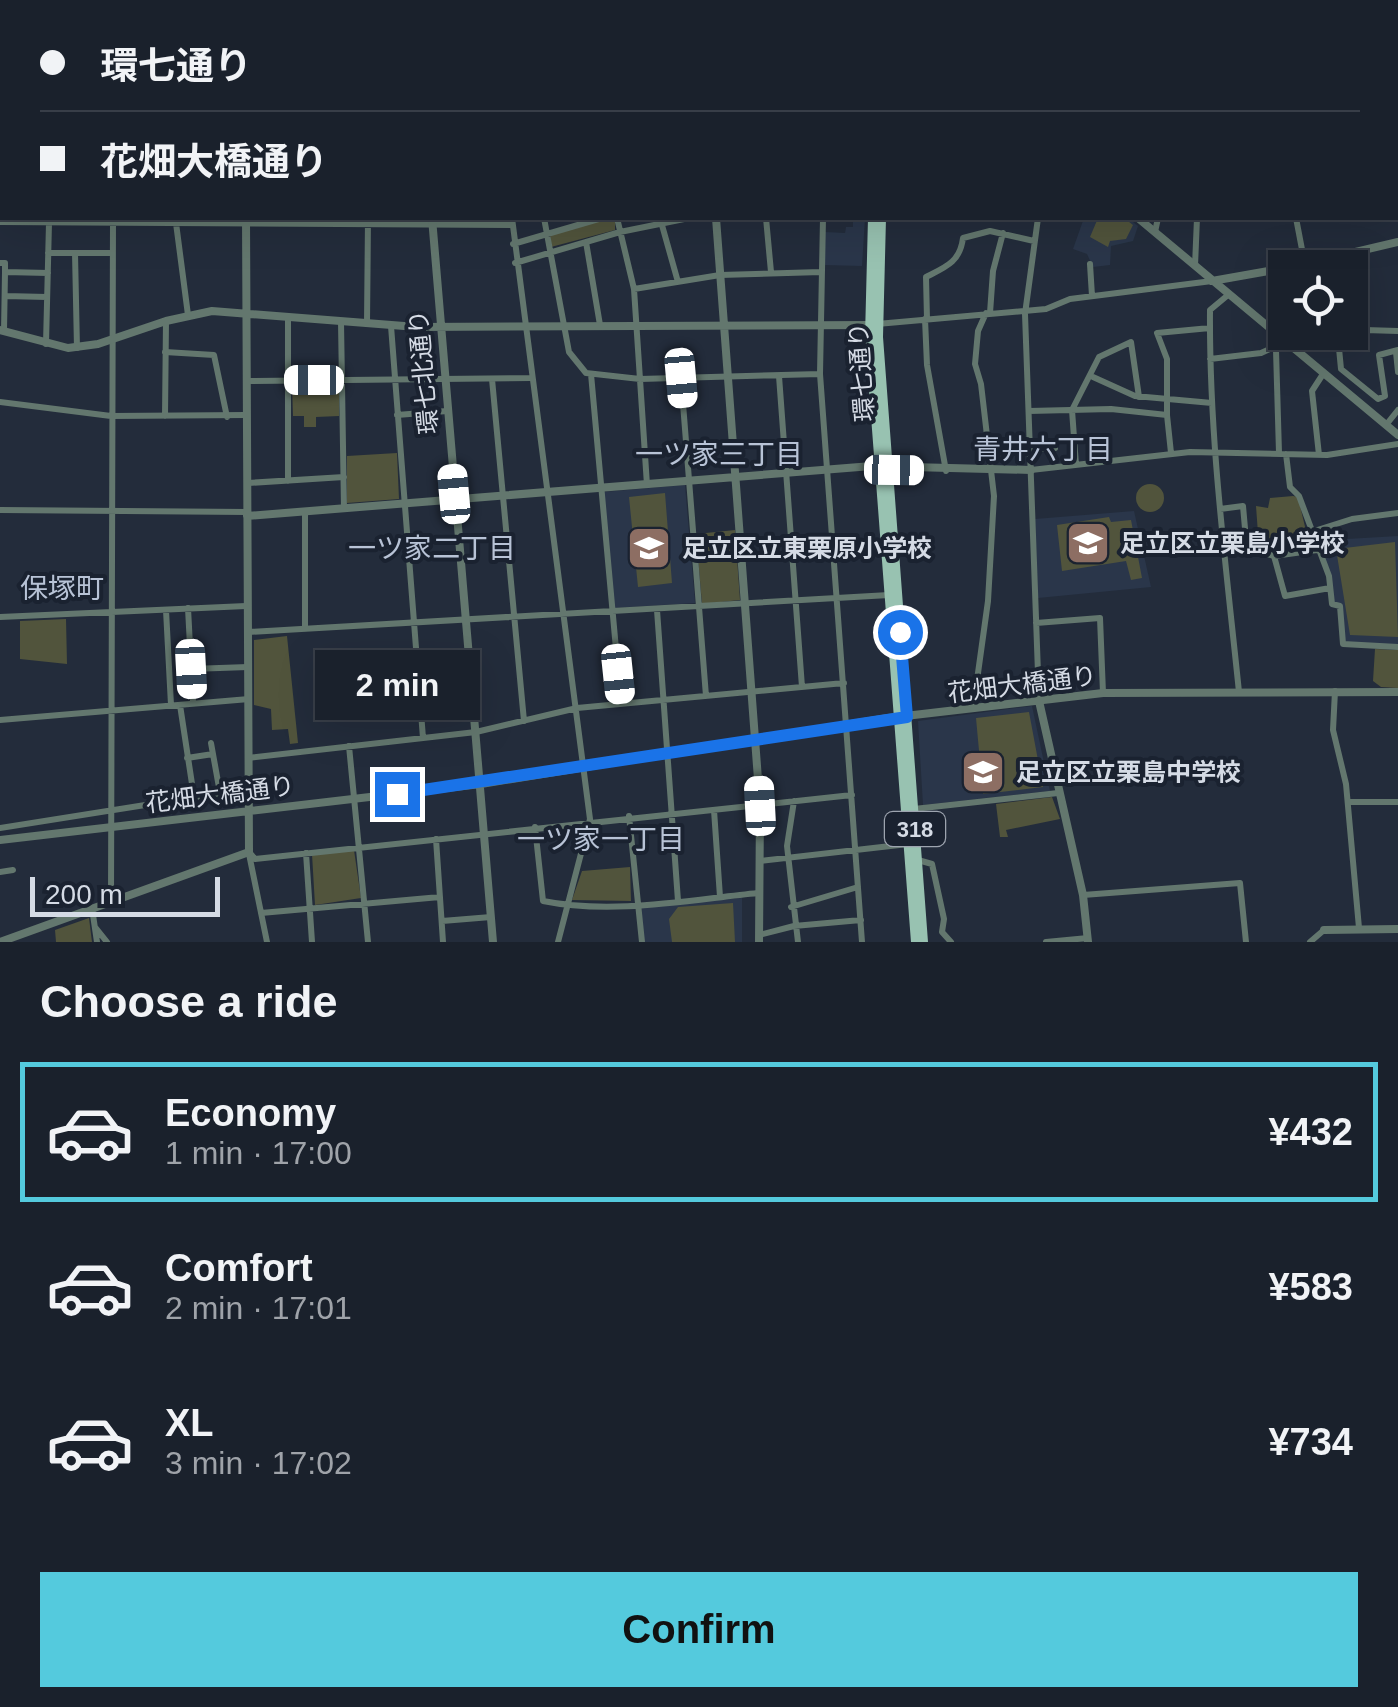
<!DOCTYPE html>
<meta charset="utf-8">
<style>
:root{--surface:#1a212c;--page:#272e38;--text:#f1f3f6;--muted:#9fa3a9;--line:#383e48;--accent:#54cadd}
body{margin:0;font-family:Arial,"Noto Sans JP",sans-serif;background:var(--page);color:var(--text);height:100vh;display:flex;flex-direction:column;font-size:38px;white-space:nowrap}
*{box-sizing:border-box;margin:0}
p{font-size:32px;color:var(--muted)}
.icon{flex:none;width:55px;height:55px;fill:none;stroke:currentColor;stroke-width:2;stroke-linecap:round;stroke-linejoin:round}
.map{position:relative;height:942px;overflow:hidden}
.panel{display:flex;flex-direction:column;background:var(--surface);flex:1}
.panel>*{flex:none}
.guide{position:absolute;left:0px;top:0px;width:1400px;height:220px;box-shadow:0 10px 40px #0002,0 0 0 2px var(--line);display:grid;align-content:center;height:220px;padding:0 40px;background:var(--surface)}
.controls{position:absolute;left:1268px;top:250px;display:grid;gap:20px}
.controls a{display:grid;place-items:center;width:100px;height:100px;border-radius:0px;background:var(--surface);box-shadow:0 10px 40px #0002,0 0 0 2px var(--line);font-size:50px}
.scale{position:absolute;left:30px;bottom:25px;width:190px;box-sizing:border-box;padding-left:10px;border:5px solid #d5dbe5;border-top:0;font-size:28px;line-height:35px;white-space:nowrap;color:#d5dbe5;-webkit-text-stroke:8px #1a2230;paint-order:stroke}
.end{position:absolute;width:45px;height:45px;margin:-22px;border:12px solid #1a73e8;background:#fff;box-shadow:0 0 0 5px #fff}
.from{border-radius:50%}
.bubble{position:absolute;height:70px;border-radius:0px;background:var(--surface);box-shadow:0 10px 40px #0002,0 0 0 2px var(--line);font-size:32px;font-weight:600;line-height:70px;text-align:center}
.car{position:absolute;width:30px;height:60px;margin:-30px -15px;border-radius:12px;box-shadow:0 0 8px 2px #0007;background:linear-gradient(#fff 24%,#345 0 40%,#fff 0 76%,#345 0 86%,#fff 0)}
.guide b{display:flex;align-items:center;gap:35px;height:95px;font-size:38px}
.guide b+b{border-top:2px solid var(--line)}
.guide i{width:25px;height:25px;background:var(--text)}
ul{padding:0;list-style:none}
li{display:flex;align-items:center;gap:30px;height:140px;margin:0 20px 15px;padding:0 20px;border:5px solid transparent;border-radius:0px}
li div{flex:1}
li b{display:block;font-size:38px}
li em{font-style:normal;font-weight:600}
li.active{border-color:var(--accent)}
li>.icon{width:90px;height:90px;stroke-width:1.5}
h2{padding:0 40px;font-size:45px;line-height:120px}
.action{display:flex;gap:20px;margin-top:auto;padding:20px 40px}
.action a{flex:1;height:115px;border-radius:0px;background:var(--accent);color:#111;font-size:40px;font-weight:600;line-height:115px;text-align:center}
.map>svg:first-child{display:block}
.built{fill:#2a364a}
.green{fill:#51543c}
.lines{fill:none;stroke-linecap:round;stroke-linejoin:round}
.minor{stroke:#63776e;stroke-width:6}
.tertiary{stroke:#63776e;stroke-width:8}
.primary{stroke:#98c2b1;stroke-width:10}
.route{stroke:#1a73e8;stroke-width:12}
.labels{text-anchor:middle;stroke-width:8;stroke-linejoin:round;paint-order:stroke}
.shield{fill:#1a2230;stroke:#9da4af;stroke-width:2.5}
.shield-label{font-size:22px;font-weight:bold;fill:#d5dbe5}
.street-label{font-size:25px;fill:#d5dbe5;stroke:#1a2230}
.poi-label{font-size:25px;font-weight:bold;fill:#d5dbe5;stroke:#1a2230;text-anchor:start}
.neighbourhood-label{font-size:28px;fill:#b8c3d6;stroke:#1a2230}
</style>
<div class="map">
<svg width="1398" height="942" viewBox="0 0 1398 942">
<rect width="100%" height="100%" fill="#232c3b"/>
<path class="built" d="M853,218h12l-3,48 -38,-1 1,-33 20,1 1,-6h7z
M1084,218h44l10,8 -5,15 -22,5 -1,19 -17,2 -6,-13 -14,-5z
M685,485l10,118 -81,5 -10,-116z
M1134,511l17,76 -113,11 -3,-79z
M1326,530l4,10 68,-4v109l-53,-3 -3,-38 -8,-2 -18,-68z
M1032,706l18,85 -127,14 -5,-84z
M742,898v44h-98l-3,-35z"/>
<path class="green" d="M609,218h6v12l-64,17 -1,-13z
M1098,218h26l9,7 -7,14 -16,2 -2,6 -18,-10z
M292,385h47v31l-23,1v10h-12v-11h-11z
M397,453l2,46 -52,4v-47z
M1136 498a14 14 0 1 1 28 0a14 14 0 1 1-28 0Z
M665,493l7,90 -34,4 -9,-90z
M1293,496l5,1 12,51 -36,4 -15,-5 -3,-41 12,2 2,-10z
M1109,517l2,5 20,-2 11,58 -11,2 -5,-19 -64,10 -5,-46z
M735,530l5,70 -38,4 -6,-70z
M1395,542l3,95 -48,-2 -14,-86z
M66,619l1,45 -47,-5v-38z
M287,636l11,107 -8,1 -2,-15 -16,1 -1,-21 -17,-4v-65z
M1375,649l23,1v38l-17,-1 -8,-6z
M1029,712l14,75 -60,7 -7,-76z
M1052,797l8,22 -54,11 2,7h-8l-4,-33z
M354,850l7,48 -46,7 -3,-51z
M630,867l1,34 -59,-1 10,-29z
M733,903l2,39h-63l-3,-23 9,-12z
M89,918l3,24h-36l-1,-12z"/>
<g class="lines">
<path class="minor" d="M27,0l1,2
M180,0v2
M334,0v2
M492,0v2
M545,0v2
M615,0h19
M664,0v2
M835,0l1,2
M1264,0l1,2
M1358,0v2
M58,2v-2
M85,2l1,-2
M370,2v-2
M520,2v-2
M591,2v-2
M0,8h2
M1398,12v-3
M0,43h2
M0,87h2
M0,132h2
M1398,175v2
M0,187h2
M512,218l78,601 -32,123
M544,218l25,134 17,21 54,6 180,-5
M617,218l17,71 13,196
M660,218l18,64
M766,218l5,54
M823,218l-3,156 42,568
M1038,218l-13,96 14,387
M1296,218l9,47
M0,222l512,3
M176,223l12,92
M1155,232l3,-14
M586,242l14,83
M513,244l89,-26
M48,253h64
M75,253l2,95
M0,263h5v9
M515,263l105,-31 69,-14
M1090,264l2,32
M1195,266l2,-48
M634,289l86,-14 101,-3
M1228,295l-18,15c-1,128 16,255 29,382
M5,296l42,1
M990,313l3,-42 10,-38
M288,317v164
M925,319l2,46 19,106
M927,319l-1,-42c20,-10 34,-15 37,-39l27,-7 44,10
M341,322l3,187
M367,324l1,-106
M877,324l169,-15 24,-10 142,-18
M391,326l32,412
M4,331l1,-59 43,1
M1398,331l-33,-1 -27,8 3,31 37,30 7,-3 -6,-41 19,-5
M46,344l3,-121
M1276,350l3,103
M165,352l49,3 13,62
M1396,352l2,20
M1210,359l51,-6 24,-11
M591,374l30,330
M779,376l23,311
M1093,377l42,19 77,7
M681,378l25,318
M492,379l32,342
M247,381l283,-3
M0,402l111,14 135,-1
M1029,411l82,-2 56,6 4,38
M397,415l50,-4
M1167,415v-56l-10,-26 53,-5
M165,416l1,-95
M1386,425l12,-15
M1030,450l25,-2
M1286,454l4,33 9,9 30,80 3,28 8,2 3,38 55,3
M1319,455l-7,-64 11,-17
M1076,465l-4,-55 27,-53 32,-15 8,55
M1031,470l159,-18 137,3 71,-11
M248,483l96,-6
M1220,509l23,-3 4,45
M0,510l247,2
M1311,532l41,-13 46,-6
M1225,552l31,-1 18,5 43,-6
M1274,556l11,40 45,-8
M188,608l5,95
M166,610l5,95
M657,610l21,291
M0,617l246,-11
M1036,623l64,-5 3,75
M305,628v-116
M248,632l641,-37
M191,669l57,-2
M1335,691l-2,39 13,54 13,144
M180,705l14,92
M973,709l15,-108 6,-105 -13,-112 -6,-20 3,-33 8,-18
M0,720l249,-21
M211,743l9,50
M349,746l19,196
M187,758l26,-4
M248,758l228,-26 101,-24 267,-25
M794,801l-7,45 11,96
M1348,802h50
M914,809l144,-16
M714,810l6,87
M629,816l13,126
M535,827l8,74c69,14 145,-1 215,-8
M0,828l246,-39
M436,839l7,103
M249,852l6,7 597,-64
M306,853l6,89
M249,854l18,88
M918,860l14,4 12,55 -2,13 9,10
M760,861l148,-17
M0,872l13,-2
M1083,895l157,-12 6,59
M111,902l2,-681
M791,907l67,-20
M92,908l5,34
M261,913l179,-16
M442,921l49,-4
M95,927l12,15
M759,935l35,-9 67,-6
M1046,942l42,-4
M1310,942l14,-12"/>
<path class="tertiary" d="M417,0v2
M1041,0l1,2
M114,2l1,-2
M246,2v-2
M432,218l61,724
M716,218l44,588 -1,136
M1138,218l260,217
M113,221v-3
M1287,268l111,-26
M1212,281l73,-13
M0,330l68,18 30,-4 68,-23 46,-10 205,16 454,-2
M247,516l625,-50 159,4
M1039,701l44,194 5,47
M0,840l481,-56 407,-66 215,-25 295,-1
M1324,930l74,-1
M0,942l249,-90 -3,-634"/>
<path class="primary" d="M885,2v-2
M892,2v-2
M873,218l-3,119 46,605
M881,218l-3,119 45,605"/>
</g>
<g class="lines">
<path class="route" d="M397,794l510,-77 -7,-85"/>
</g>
<defs>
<g id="school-square" transform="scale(2.25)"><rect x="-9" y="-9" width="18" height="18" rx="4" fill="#8d6e63" stroke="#1a2230"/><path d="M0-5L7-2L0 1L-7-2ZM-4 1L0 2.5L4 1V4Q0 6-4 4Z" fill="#fff"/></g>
</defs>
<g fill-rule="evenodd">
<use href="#school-square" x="1088" y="543"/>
<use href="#school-square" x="649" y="548"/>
<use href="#school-square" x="983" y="772"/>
</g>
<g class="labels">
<rect class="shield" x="885" y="812" width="60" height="34" rx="8"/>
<g class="shield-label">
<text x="915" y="837">318</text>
</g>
<g class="street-label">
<text transform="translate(423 372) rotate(-95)" y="9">環七北通り</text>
<text transform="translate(861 372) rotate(-94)" y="9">環七通り</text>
<text transform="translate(1022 684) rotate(-7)" y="9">花畑大橋通り</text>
<text transform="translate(220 794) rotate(-7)" y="9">花畑大橋通り</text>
</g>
<g class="poi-label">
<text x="1120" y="552">足立区立栗島小学校</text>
<text x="682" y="557">足立区立東栗原小学校</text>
<text x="1016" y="781">足立区立栗島中学校</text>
</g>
<g class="neighbourhood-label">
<text x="1043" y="459">青井六丁目</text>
<text x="719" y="464">一ツ家三丁目</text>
<text x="432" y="558">一ツ家二丁目</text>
<text x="62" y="598">保塚町</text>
<text x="601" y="849">一ツ家一丁目</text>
</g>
</g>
</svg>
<div class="controls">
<a><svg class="icon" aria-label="locate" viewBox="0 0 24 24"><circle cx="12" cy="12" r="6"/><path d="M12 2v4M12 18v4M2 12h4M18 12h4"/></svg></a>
</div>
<div class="scale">200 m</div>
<i class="end from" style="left:900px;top:632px"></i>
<i class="end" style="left:397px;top:794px"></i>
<div class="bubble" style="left:315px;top:650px;width:165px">2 min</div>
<i class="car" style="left:681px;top:378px;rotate:175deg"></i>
<i class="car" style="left:314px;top:380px;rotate:270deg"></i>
<i class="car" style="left:894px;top:470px;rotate:91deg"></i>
<i class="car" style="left:454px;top:494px;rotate:355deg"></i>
<i class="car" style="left:191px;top:669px;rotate:177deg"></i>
<i class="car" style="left:618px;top:674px;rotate:174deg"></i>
<i class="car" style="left:760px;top:806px;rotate:357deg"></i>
<div class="guide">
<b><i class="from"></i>環七通り</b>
<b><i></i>花畑大橋通り</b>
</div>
</div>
<section class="panel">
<h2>Choose a ride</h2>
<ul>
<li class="active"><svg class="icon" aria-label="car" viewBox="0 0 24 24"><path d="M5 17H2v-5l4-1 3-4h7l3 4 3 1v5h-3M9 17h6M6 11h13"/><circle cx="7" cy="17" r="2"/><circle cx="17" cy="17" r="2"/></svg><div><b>Economy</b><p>1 min · 17:00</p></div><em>¥432</em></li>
<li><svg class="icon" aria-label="car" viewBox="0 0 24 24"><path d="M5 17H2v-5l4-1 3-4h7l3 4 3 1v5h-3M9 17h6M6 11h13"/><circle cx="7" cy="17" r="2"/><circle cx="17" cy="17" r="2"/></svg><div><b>Comfort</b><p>2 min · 17:01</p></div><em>¥583</em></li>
<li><svg class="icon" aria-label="car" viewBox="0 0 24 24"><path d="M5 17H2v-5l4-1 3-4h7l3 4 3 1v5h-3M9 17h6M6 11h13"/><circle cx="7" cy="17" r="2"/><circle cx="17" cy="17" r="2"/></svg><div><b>XL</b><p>3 min · 17:02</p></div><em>¥734</em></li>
</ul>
<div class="action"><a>Confirm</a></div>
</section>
